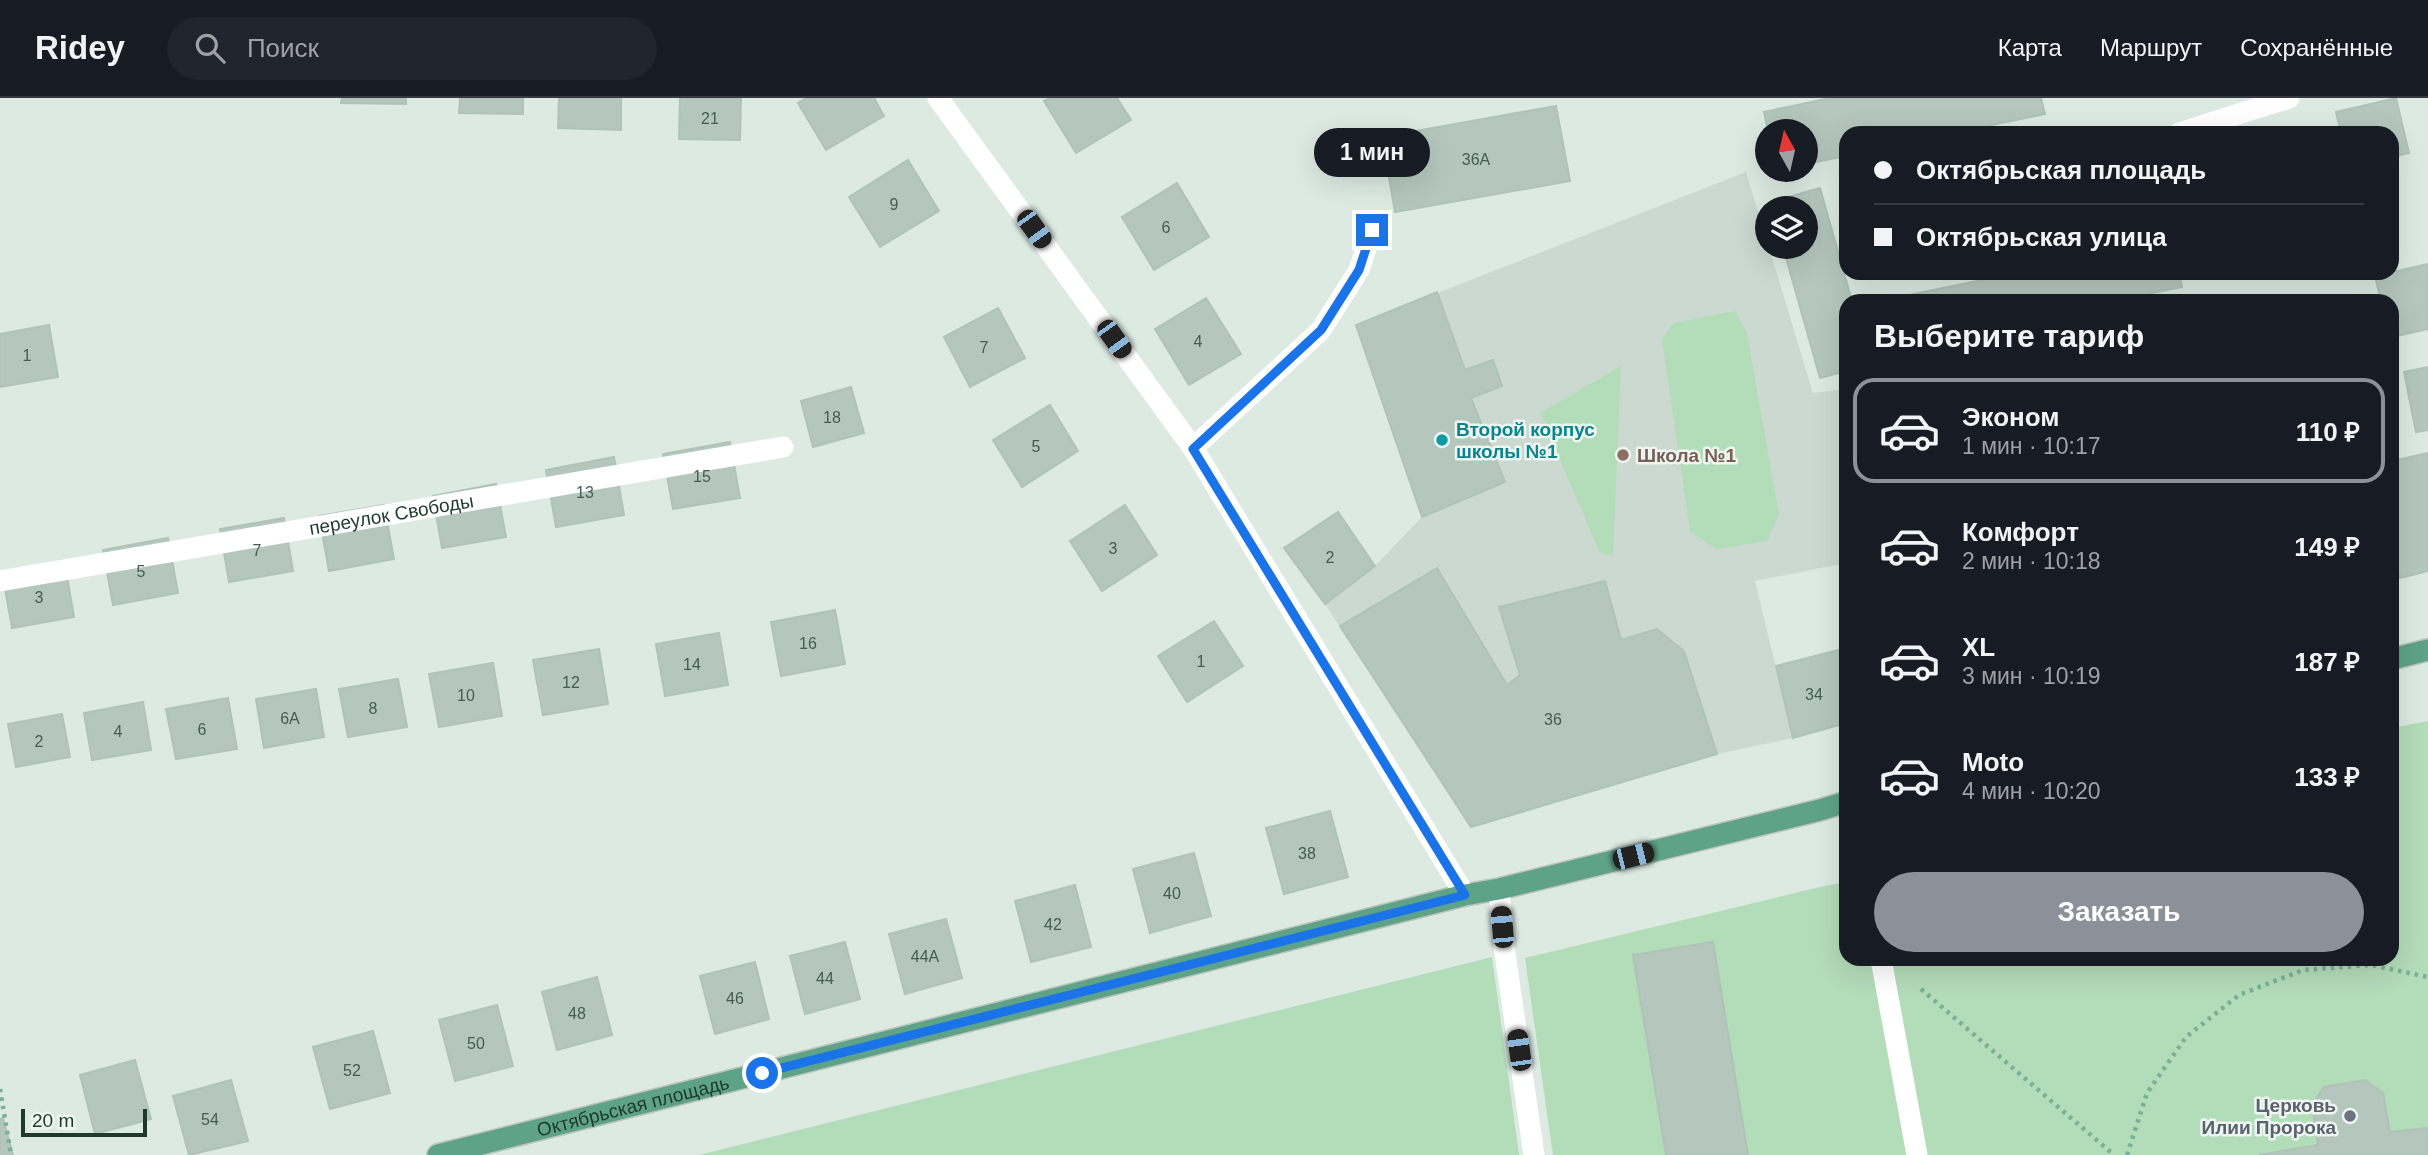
<!DOCTYPE html>
<html lang="ru">
<meta charset="utf-8">
<style>
:root{--surface:#171b24;--page:#20242c;--text:#f1f3f6;--muted:#9ea1a6;--line:#363941;--accent:#8c9099}
body{margin:0;font-family:Helvetica,sans-serif;background:var(--page);color:var(--text);height:100vh;display:flex;flex-direction:column;font-size:26px;white-space:nowrap}
*{box-sizing:border-box;margin:0}
p{font-size:23px;color:var(--muted)}
.icon{flex:none;width:38px;height:38px;fill:none;stroke:currentColor;stroke-width:2;stroke-linecap:round;stroke-linejoin:round}
.map{position:relative;flex:1;overflow:hidden}
.side{position:absolute;left:1839px;top:196px;width:560px;height:672px;display:flex;flex-direction:column;background:var(--surface);border-radius:21px;box-shadow:0 7px 28px #0002}
.side>*{flex:none}
.hud{position:absolute;left:1839px;top:28px;width:560px;height:154px;border-radius:21px;box-shadow:0 7px 28px #0002;display:grid;align-content:center;height:154px;padding:0 35px;background:var(--surface)}
.needle{width:46px;rotate:352deg}
.fabs{position:absolute;left:1755px;top:21px;display:grid;gap:14px}
.fabs a{display:grid;place-items:center;width:63px;height:63px;border-radius:50%;background:var(--surface);box-shadow:0 7px 28px #0002;font-size:35px}
.scale{position:absolute;left:21px;bottom:18px;width:126px;box-sizing:border-box;padding-left:7px;border:4px solid #1e392e;border-top:0;font-size:19px;line-height:24px;white-space:nowrap;color:#1e392e;-webkit-text-stroke:5px #edf6f0;paint-order:stroke}
.end{position:absolute;width:32px;height:32px;margin:-16px;border:9px solid #1a73e8;background:#fff;box-shadow:0 0 0 4px #fff}
.from{border-radius:50%}
.bubble{position:absolute;height:49px;border-radius:24px;background:var(--surface);box-shadow:0 7px 28px #0002;font-size:23px;font-weight:800;line-height:49px;text-align:center}
.car{position:absolute;width:21px;height:42px;margin:-21px -10px;border-radius:9px;box-shadow:0 0 5px 2px #0007;background:linear-gradient(#222 24%,#8ab4d8 0 40%,#222 0 76%,#8ab4d8 0 86%,#222 0)}
.hud b{display:flex;align-items:center;gap:24px;height:66px;font-size:26px}
.hud b+b{border-top:2px solid var(--line)}
.hud i{width:18px;height:18px;background:var(--text)}
ul{padding:0;list-style:none}
li{display:flex;align-items:center;gap:21px;height:105px;margin:0 14px 10px;padding:0 21px;border:4px solid transparent;border-radius:21px}
li div{flex:1}
li b{display:block;font-size:26px}
li em{font-style:normal;font-weight:800}
li.active{border-color:var(--accent)}
li>.icon{width:63px;height:63px;stroke-width:1.5}
h2{padding:0 35px;font-size:32px;line-height:84px}
.action{display:flex;gap:14px;margin-top:auto;padding:14px 35px}
.action a{flex:1;height:80px;border-radius:42px;background:var(--accent);color:#fff;font-size:28px;font-weight:800;line-height:80px;text-align:center}
header{display:flex;align-items:center;gap:42px;box-sizing:border-box;height:98px;padding:0 35px;background:var(--surface);border-bottom:2px solid var(--line)}
header strong{font-size:33px}
nav{display:flex;gap:38px;margin-inline-start:auto;font-size:24px}
.search{width:490px;height:63px;background:var(--page);display:flex;align-items:center;gap:18px;box-sizing:border-box;padding:0 24px;border-radius:38px;color:var(--muted);font-size:26px}
.map>svg:first-child{display:block}
.built{fill:#cbd9d1}
.green{fill:#b3dcb9}
.building{fill:#b5c7bd;stroke:#afc3b8;stroke-width:2}
.lines{fill:none;stroke-linecap:round;stroke-linejoin:round}
.major-casing{stroke:#bcc4c0;stroke-width:24}
.path{stroke:#7baf98;stroke-width:4.5;stroke-dasharray:3.5 5;stroke-linecap:butt}
.minor{stroke:#fff;stroke-width:21}
.major{stroke:#5ea288;stroke-width:21}
.route{stroke:#1a73e8;stroke-width:9}
.culture-dot{fill:#0f9aa8;stroke:#edf6f0;stroke-width:2.5}
.education-dot{fill:#8d6e63;stroke:#edf6f0;stroke-width:2.5}
.worship-dot{fill:#6b7280;stroke:#edf6f0;stroke-width:2.5}
.labels{text-anchor:middle;stroke-width:5;stroke-linejoin:round;paint-order:stroke}
.number-label{font-size:16px;fill:#445c52}
.culture-label{font-size:19px;font-weight:bold;fill:#0d838f;stroke:#edf6f0;text-anchor:start}
.education-label{font-size:19px;font-weight:bold;fill:#785e54;stroke:#edf6f0;text-anchor:start}
.street-label{font-size:19px;fill:#1e392e;stroke:#edf6f0}
.worship-label{font-size:19px;font-weight:bold;fill:#5b616d;stroke:#edf6f0;text-anchor:end}
</style>
<header>
<strong>Ridey</strong>
<div class="search"><svg class="icon" aria-label="search" viewBox="0 0 24 24"><circle cx="10" cy="10" r="6"/><path d="M15 15l6 6"/></svg>Поиск</div>
<nav><a>Карта</a><a>Маршрут</a><a>Сохранённые</a></nav>
</header>
<div class="map">
<svg width="2428" height="1057" viewBox="0 0 2428 1057">
<rect width="100%" height="100%" fill="#dceae2"/>
<path class="built" d="M1746,74l67,221 33,-4v174l-91,18 38,157 -76,16 -246,73 -146,-223 50,-38 47,-49 -66,-192z"/>
<path class="green" d="M1735,213l12,22 32,182 -12,26 -51,8 -26,-18 -28,-192 12,-16z
M1621,268l-8,189h-1l-12,-2 -60,-140z
M2428,623v434h-875l-28,-197 295,-71 26,-5v77h546v-231z
M1492,859l27,198h-820z"/>
<path class="building" d="M342,0h64v6l-65,-1z
M460,0h63v16l-64,-1z
M559,0h62v32l-63,-2z
M680,0h61l-1,42 -61,-1z
M806,0h68l10,18 -58,34 -28,-47z
M1050,0h67l14,22 -55,33 -32,-52z
M1830,0h211l4,16 -91,19h-108v23l-40,8v-33h-38l-4,-19z
M2396,0l13,55 -17,4v-24h-51l-5,-21z
M1556,8l14,75 -175,31 -13,-75z
M908,62l31,51 -59,36 -31,-50z
M1177,85l32,54 -55,33 -32,-53z
M1820,90l32,113h-6v70l-26,7 -37,-131h23v-39h-34l-2,-6z
M2428,166v65l-36,8v-36h-11l-6,-25z
M2016,175h163l3,14 -69,14h-233z
M1437,194l28,78 28,-10 9,26 -31,12 34,84 -83,35 -66,-192z
M1206,200l35,56 -52,31 -34,-56z
M998,210l27,50 -55,29 -26,-50z
M49,227l9,52 -58,10v-53z
M2428,269v63l-12,2 -12,-60z
M851,289l13,46 -51,14 -12,-46z
M1050,307l28,46 -56,36 -29,-47z
M730,344l10,56 -67,11 -10,-55z
M2428,355v118l-28,7 -8,-34v-83z
M614,359l10,58 -68,12 -10,-57z
M496,386l10,53 -64,11 -9,-52z
M384,407l10,54 -65,12 -10,-55z
M1125,407l32,50 -55,36 -32,-50z
M1338,414l37,54 -50,38 -41,-56z
M284,420l9,53 -64,11 -9,-53z
M168,440l10,55 -65,12 -10,-55z
M65,467l9,52 -62,11 -9,-51z
M1437,470l70,117 13,-10 -21,-68 106,-26 16,59 36,-11 27,22 33,103 -246,73 -131,-201z
M835,512l10,54 -64,12 -10,-54z
M1214,523l29,45 -56,36 -29,-46z
M719,535l9,52 -63,11 -9,-52z
M1846,550v75l-53,15 -17,-72z
M599,551l9,55 -65,11 -10,-55z
M493,565l9,53 -63,11 -10,-53z
M398,581l9,48 -59,10 -9,-48z
M316,591l8,48 -60,11 -8,-49z
M228,600l9,51 -61,10 -10,-50z
M143,604l8,48 -59,10 -8,-47z
M62,616l8,43 -54,10 -8,-43z
M1330,713l18,66 -64,17 -18,-66z
M1194,755l17,63 -61,17 -17,-64z
M1075,787l16,62 -60,15 -16,-61z
M946,821l16,59 -57,16 -16,-60z
M845,844l15,57 -55,15 -15,-58z
M1713,844l35,213h-82l-33,-200z
M755,864l14,57 -54,15 -15,-58z
M597,879l15,58 -55,15 -15,-58z
M497,907l16,61 -58,15 -16,-61z
M373,933l17,62 -60,16 -17,-62z
M135,962l16,59 -56,15 -15,-59z
M231,982l17,61 -59,14 -16,-59z
M2365,982l18,13 7,39 38,-4v27h-169l59,-10 -6,-40 12,-18z
M3,1020l10,37h-13v-36z"/>
<g class="lines">
<g class="major-casing">
<g id="major">
<path d="M2392,561l36,-9"/>
<path id="s2" d="M438,1057l1027,-260 34,-6 321,-79 26,-8"/>
</g>
</g>
<path class="path" d="M1921,891l193,166
M0,991l11,66
M2127,1057l20,-62 39,-56 53,-42 64,-25 68,-5 57,12"/>
<g class="minor">
<path d="M938,0l255,350 272,447"/>
<path d="M2179,35l110,-35"/>
<path d="M1193,350l128,-118 38,-60 13,-40"/>
<path id="s1" d="M0,483l783,-134"/>
<path d="M1499,791l5,57 30,209"/>
<path d="M1881,861l36,196"/>
</g>
<use href="#major" class="major"/>
</g>
<g class="lines">
<path class="route" d="M762,975l703,-178 -272,-446 128,-119 38,-60 13,-40"/>
</g>
<circle class="culture-dot" cx="1442" cy="342" r="7"/>
<circle class="education-dot" cx="1623" cy="357" r="7"/>
<circle class="worship-dot" cx="2350" cy="1018" r="7"/>
<g class="labels">
<g class="number-label">
<text x="710" y="26">21</text>
<text x="1476" y="67">36А</text>
<text x="894" y="112">9</text>
<text x="1166" y="135">6</text>
<text x="1198" y="249">4</text>
<text x="984" y="255">7</text>
<text x="27" y="263">1</text>
<text x="832" y="325">18</text>
<text x="1036" y="354">5</text>
<text x="702" y="384">15</text>
<text x="585" y="400">13</text>
<text x="1113" y="456">3</text>
<text x="257" y="458">7</text>
<text x="1330" y="465">2</text>
<text x="141" y="479">5</text>
<text x="39" y="505">3</text>
<text x="808" y="551">16</text>
<text x="1201" y="569">1</text>
<text x="692" y="572">14</text>
<text x="571" y="590">12</text>
<text x="1814" y="602">34</text>
<text x="466" y="603">10</text>
<text x="373" y="616">8</text>
<text x="290" y="626">6А</text>
<text x="1553" y="627">36</text>
<text x="202" y="637">6</text>
<text x="118" y="639">4</text>
<text x="39" y="649">2</text>
<text x="1307" y="761">38</text>
<text x="1172" y="801">40</text>
<text x="1053" y="832">42</text>
<text x="925" y="864">44А</text>
<text x="825" y="886">44</text>
<text x="735" y="906">46</text>
<text x="577" y="921">48</text>
<text x="476" y="951">50</text>
<text x="352" y="978">52</text>
<text x="210" y="1027">54</text>
</g>
<g class="culture-label">
<text x="1456" y="338">Второй корпус<tspan x="1456" dy="22">школы №1</tspan></text>
</g>
<g class="education-label">
<text x="1637" y="364">Школа №1</text>
</g>
<g class="street-label">
<text dy="7" stroke="none"><textPath href="#s1" startOffset="397">переулок Свободы</textPath></text>
<text dy="7" stroke="none"><textPath href="#s2" startOffset="201">Октябрьская площадь</textPath></text>
</g>
<g class="worship-label">
<text x="2336" y="1014">Церковь<tspan x="2336" dy="22">Илии Пророка</tspan></text>
</g>
</g>
</svg>
<div class="fabs">
<a><svg class="needle" viewBox="-14 -14 28 28"><path d="M0-13l5 13h-10z" fill="#e53935"/><path d="M0 13l5-13h-10z" fill="#9ea1a6"/></svg></a>
<a><svg class="icon" aria-label="layers" viewBox="0 0 24 24"><path d="M12 4l9 5-9 5-9-5zM3 14l9 5 9-5"/></svg></a>
</div>
<div class="scale">20 m</div>
<i class="end from" style="left:762px;top:975px"></i>
<i class="end" style="left:1372px;top:132px"></i>
<div class="bubble" style="left:1314px;top:30px;width:116px">1 мин</div>
<i class="car" style="left:1034px;top:131px;rotate:144deg"></i>
<i class="car" style="left:1114px;top:241px;rotate:144deg"></i>
<i class="car" style="left:1633px;top:758px;rotate:76deg"></i>
<i class="car" style="left:1502px;top:829px;rotate:355deg"></i>
<i class="car" style="left:1519px;top:952px;rotate:352deg"></i>
<div class="hud">
<b><i class="from"></i>Октябрьская площадь</b>
<b><i></i>Октябрьская улица</b>
</div>
<section class="side">
<h2>Выберите тариф</h2>
<ul>
<li class="active"><svg class="icon" aria-label="car" viewBox="0 0 24 24"><path d="M5 17H2v-5l4-1 3-4h7l3 4 3 1v5h-3M9 17h6M6 11h13"/><circle cx="7" cy="17" r="2"/><circle cx="17" cy="17" r="2"/></svg><div><b>Эконом</b><p>1 мин · 10:17</p></div><em>110 ₽</em></li>
<li><svg class="icon" aria-label="car" viewBox="0 0 24 24"><path d="M5 17H2v-5l4-1 3-4h7l3 4 3 1v5h-3M9 17h6M6 11h13"/><circle cx="7" cy="17" r="2"/><circle cx="17" cy="17" r="2"/></svg><div><b>Комфорт</b><p>2 мин · 10:18</p></div><em>149 ₽</em></li>
<li><svg class="icon" aria-label="car" viewBox="0 0 24 24"><path d="M5 17H2v-5l4-1 3-4h7l3 4 3 1v5h-3M9 17h6M6 11h13"/><circle cx="7" cy="17" r="2"/><circle cx="17" cy="17" r="2"/></svg><div><b>XL</b><p>3 мин · 10:19</p></div><em>187 ₽</em></li>
<li><svg class="icon" aria-label="car" viewBox="0 0 24 24"><path d="M5 17H2v-5l4-1 3-4h7l3 4 3 1v5h-3M9 17h6M6 11h13"/><circle cx="7" cy="17" r="2"/><circle cx="17" cy="17" r="2"/></svg><div><b>Moto</b><p>4 мин · 10:20</p></div><em>133 ₽</em></li>
</ul>
<div class="action"><a>Заказать</a></div>
</section>
</div>
